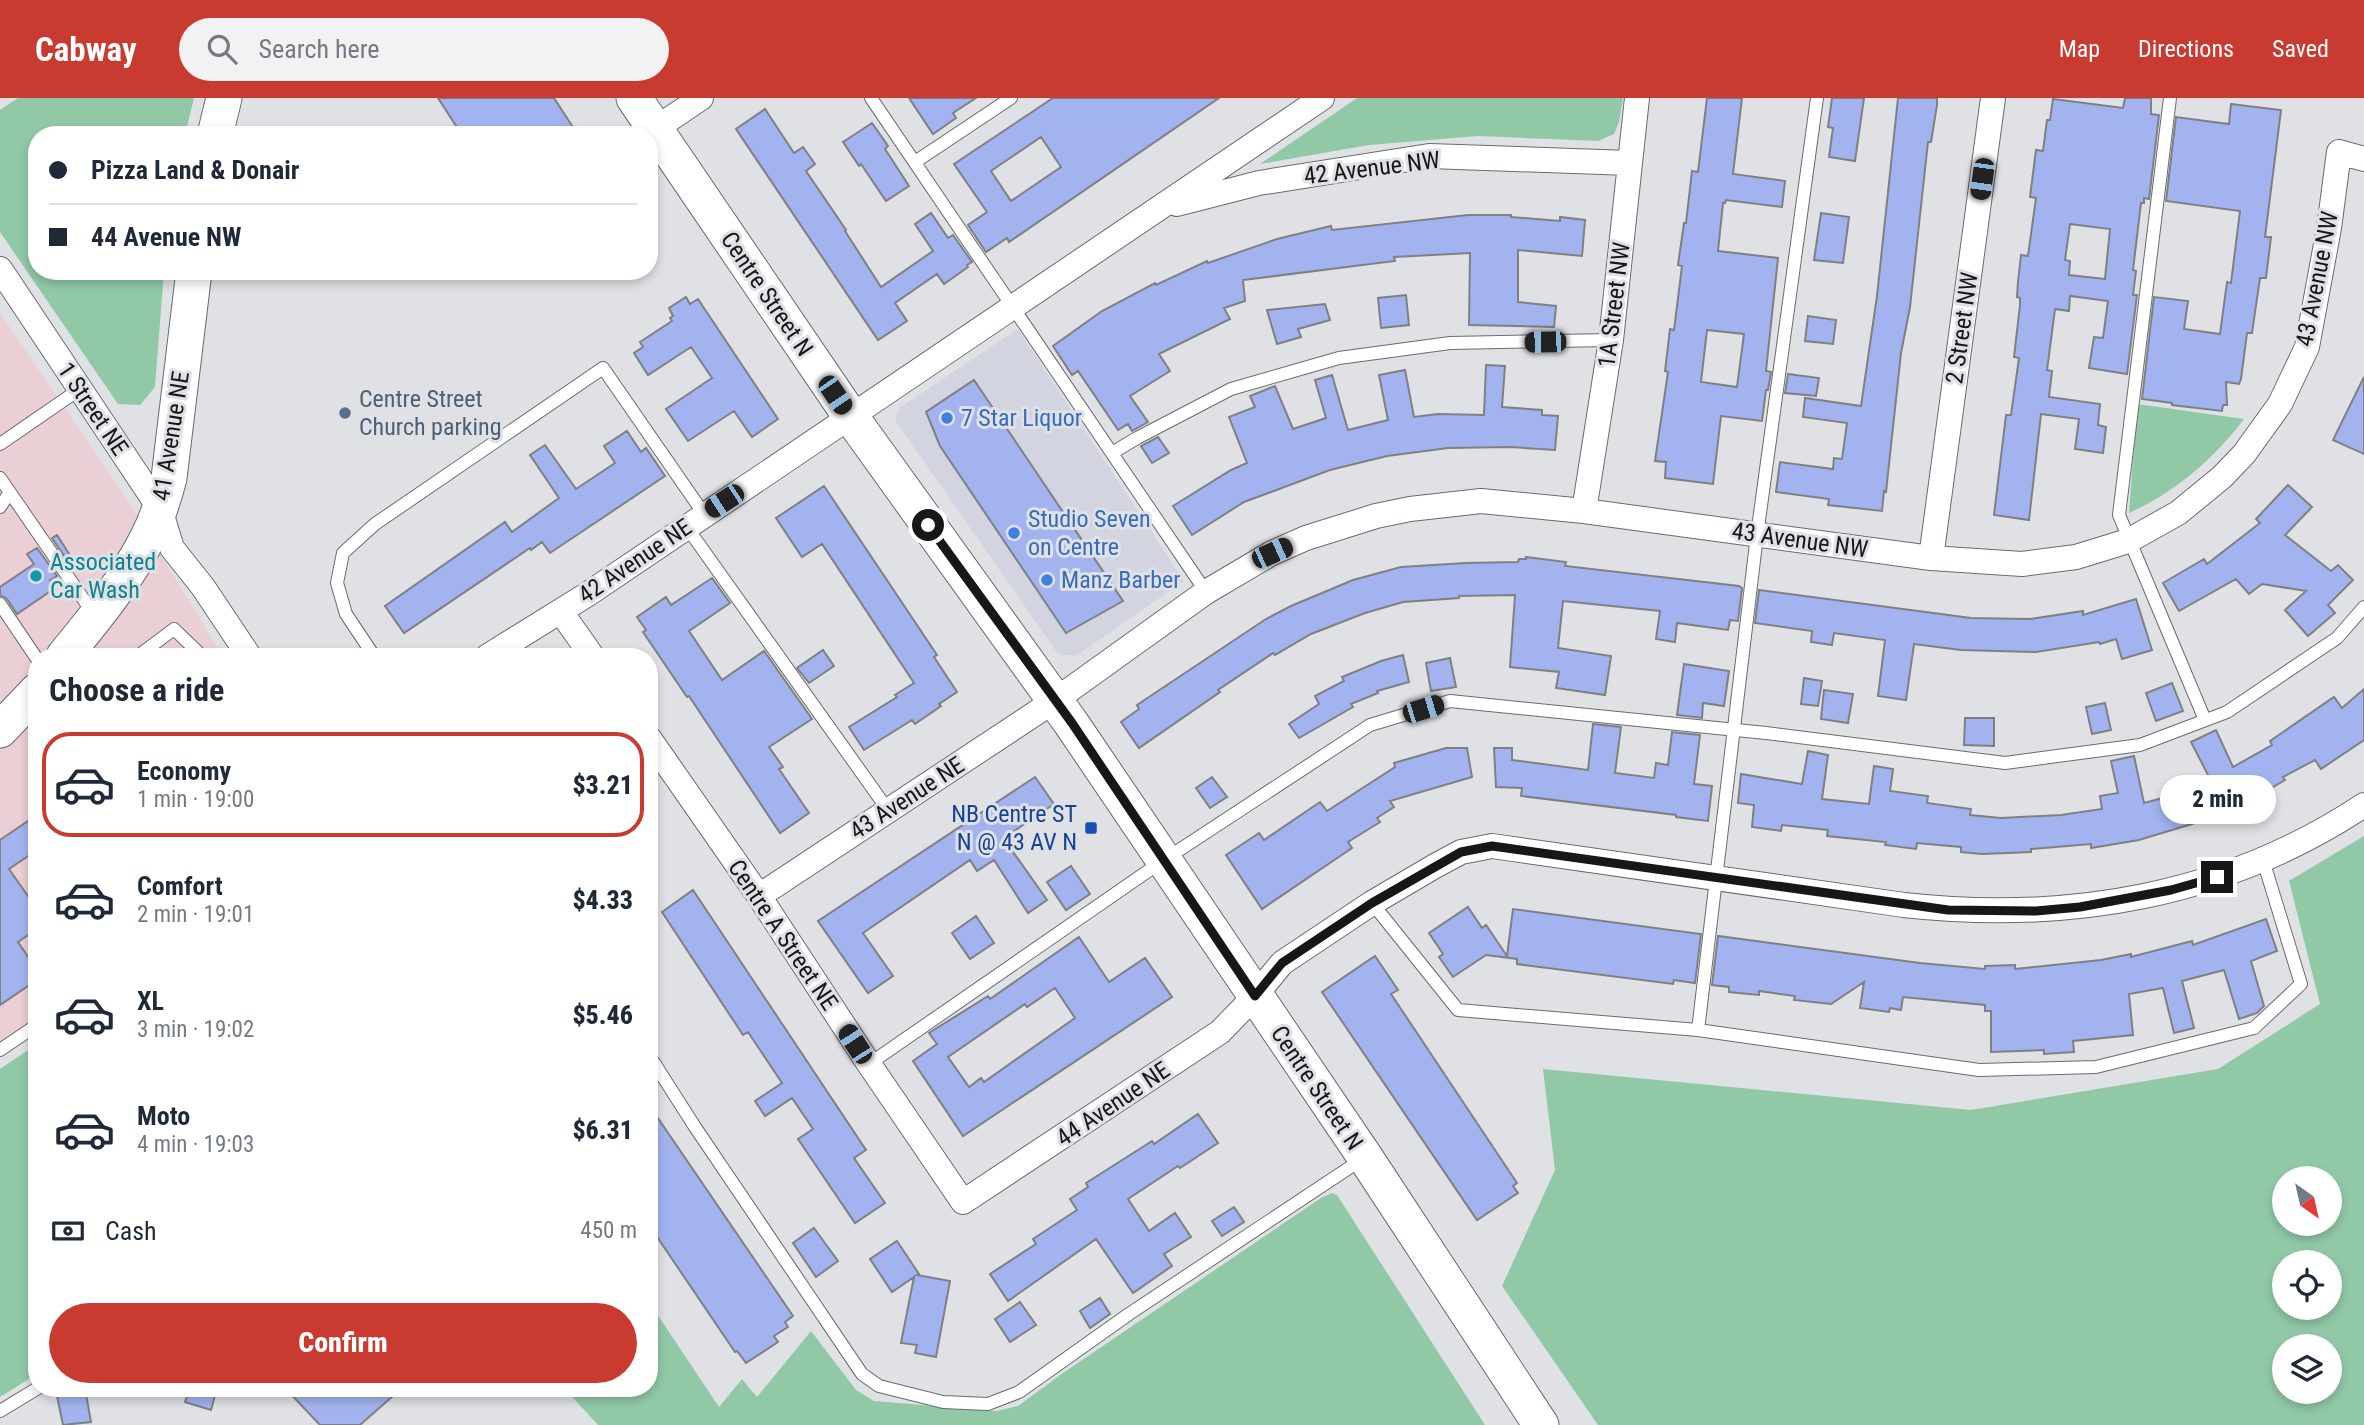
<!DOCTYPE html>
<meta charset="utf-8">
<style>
:root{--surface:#fff;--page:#f2f2f3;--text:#1f2937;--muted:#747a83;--line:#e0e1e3;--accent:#c93b31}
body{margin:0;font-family:"Roboto Condensed",sans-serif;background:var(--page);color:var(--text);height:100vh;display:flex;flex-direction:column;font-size:26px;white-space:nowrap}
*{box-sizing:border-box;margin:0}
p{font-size:23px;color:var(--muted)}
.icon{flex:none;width:38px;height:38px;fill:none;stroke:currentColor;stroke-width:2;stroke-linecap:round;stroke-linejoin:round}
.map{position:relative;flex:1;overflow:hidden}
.side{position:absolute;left:28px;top:550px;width:630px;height:749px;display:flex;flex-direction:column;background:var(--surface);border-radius:28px;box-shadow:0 4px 10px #0003}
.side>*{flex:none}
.hud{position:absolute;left:28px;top:28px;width:630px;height:154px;border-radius:28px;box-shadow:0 4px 10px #0003;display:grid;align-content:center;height:154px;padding:0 21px;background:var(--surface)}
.needle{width:46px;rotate:146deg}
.tools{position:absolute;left:2272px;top:1068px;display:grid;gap:14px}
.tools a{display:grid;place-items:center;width:70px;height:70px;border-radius:50%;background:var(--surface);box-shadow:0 4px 10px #0003;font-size:35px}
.end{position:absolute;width:32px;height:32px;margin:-16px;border:9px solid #171719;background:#fff;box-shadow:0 0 0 4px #fff}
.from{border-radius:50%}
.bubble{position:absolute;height:49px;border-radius:24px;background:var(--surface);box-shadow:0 4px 10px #0003;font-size:23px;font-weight:800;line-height:49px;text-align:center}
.car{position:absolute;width:21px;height:42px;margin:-21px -10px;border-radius:9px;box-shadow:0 0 5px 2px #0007;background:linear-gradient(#222 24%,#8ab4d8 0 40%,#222 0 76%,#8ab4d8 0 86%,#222 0)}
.hud b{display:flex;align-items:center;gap:24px;height:66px;font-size:26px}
.hud b+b{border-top:2px solid var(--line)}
.hud i{width:18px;height:18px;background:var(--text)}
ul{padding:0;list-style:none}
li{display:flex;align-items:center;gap:21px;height:105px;margin:0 14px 10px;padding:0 7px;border:4px solid transparent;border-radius:28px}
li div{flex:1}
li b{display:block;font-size:26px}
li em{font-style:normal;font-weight:800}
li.current{border-color:var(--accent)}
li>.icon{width:63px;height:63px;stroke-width:1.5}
h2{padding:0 21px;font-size:32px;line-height:84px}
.pay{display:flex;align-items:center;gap:18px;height:77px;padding:0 21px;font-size:26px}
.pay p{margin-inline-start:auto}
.button{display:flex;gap:14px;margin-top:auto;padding:14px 21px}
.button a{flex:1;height:80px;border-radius:42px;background:var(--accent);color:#fff;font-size:28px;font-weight:800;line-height:80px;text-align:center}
header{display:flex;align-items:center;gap:42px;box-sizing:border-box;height:98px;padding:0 35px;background:var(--accent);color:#fff}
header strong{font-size:33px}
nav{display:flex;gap:38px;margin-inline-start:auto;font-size:24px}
.search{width:490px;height:63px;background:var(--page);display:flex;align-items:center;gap:18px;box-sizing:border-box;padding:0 24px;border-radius:38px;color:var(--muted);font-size:26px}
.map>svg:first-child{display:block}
.built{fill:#d2d5e0}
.industrial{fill:#eacfd4}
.green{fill:#91c9a7;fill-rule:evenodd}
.building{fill:#a2b3ef;stroke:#7f8084;stroke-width:2;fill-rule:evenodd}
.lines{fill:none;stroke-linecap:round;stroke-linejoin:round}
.lane-casing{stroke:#6a6b6e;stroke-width:14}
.street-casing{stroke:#6a6b6e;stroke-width:26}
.secondary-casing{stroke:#6a6b6e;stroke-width:37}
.lane{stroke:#fff;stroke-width:12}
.street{stroke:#fff;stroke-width:24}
.secondary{stroke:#fff;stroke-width:35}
.route{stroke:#171719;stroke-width:9}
.service-dot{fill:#5c6f8a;stroke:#dfe1e5;stroke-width:2.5}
.shop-dot{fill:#3f7fe0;stroke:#dfe1e5;stroke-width:2.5}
.culture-dot{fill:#0f9aa8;stroke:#dfe1e5;stroke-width:2.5}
.transit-dot{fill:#1a4fb4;stroke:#dfe1e5;stroke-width:2.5}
.labels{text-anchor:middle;stroke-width:6;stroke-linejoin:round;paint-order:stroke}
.street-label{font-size:24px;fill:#171719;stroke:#dfe1e5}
.service-label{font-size:24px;fill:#4e5e75;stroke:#dfe1e5;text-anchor:start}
.shop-label{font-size:24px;fill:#366cbe;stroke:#dfe1e5;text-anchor:start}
.culture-label{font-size:24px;fill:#0d838f;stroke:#dfe1e5;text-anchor:start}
.transit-label{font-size:24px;fill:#164399;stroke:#dfe1e5;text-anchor:end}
</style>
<header>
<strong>Cabway</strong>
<div class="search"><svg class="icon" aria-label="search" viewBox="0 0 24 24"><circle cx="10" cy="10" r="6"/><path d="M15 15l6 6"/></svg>Search here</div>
<nav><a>Map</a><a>Directions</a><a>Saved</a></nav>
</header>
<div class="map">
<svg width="2364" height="1327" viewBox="0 0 2364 1327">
<rect width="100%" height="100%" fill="#dfe1e5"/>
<path class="built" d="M1018,231l166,252 -108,75 -18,-2 -163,-234 3,-11z"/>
<path class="industrial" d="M0,215l134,197 88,146h-185v361l-37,25z"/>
<path class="green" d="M18,0h176l-9,37h-148v136h127l-9,116 -15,18 -22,-1 -118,-172v-122z
M1357,0h266l-4,24 -5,12 -16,7 -120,-5 -109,9 -109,19z
M2137,306l107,15c-31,41 -69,73 -115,94z
M2364,738v589h-766l-96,-139 53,-116 -12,-101 428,41 247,-41 102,-65 -31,-123zM2284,1080h45v45h-45zM2284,1164h45v45h-45zM2284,1248h45v45h-45z
M37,946v330l-37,23v-328z
M1332,1095l5,2 148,230h-887l-34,-37h85v-86l70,105 23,-28 15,18 54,-66 45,59 18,11 122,10 22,-5 45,-33 258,-175z"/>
<path class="building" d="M438,0h116l24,37h-116z
M909,0h67l-23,15 3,5 -23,16z
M1053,0h166l-210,144 -2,-4 -21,14 -18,-27 19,-13 -33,-48zM1041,39l20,30 -50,34 -20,-30z
M1707,0h35l-9,76 52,7 -3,26 -56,-7 -1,3h-2l-5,48 60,7 -12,113 5,1 -3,18h-2l-4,31 -41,-5 -8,68 -48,-6 1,-16 -11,-1 13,-89 -3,-1 5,-42 4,1 8,-64 -4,-1 6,-42h2l6,-52 6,1zM1707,232l37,4 -7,53 -36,-5z
M1832,0h32l-9,63 -26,-4 4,-29 -5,-1z
M1898,0h39v7l-6,37h-3l-18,165 -9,46 -15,139 -2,-1 -2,20 -54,-6 1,-6 -53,-7 4,-30 53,7 1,-11 8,1 5,-36 -44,-6 2,-19 56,8 16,-110z
M2125,0h26v16l8,1 -10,84 -5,-1v5h-3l-8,67 3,1 -3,24h4l-10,79 -38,-6 5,-31 9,1 5,-37 -38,-5 -1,15 -14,-2 -8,61 5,1 -3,26 51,7 -2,21 8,2 -3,26 -28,-4 4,-30 -38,-5 -12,106 -35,-5 12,-100h5l8,-57 -5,-1 6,-52v-7l-3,-1 1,-15 3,-27 7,1 8,-58 -6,-1 6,-47 7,1 4,-31h3l3,-21 70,9zM2070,126l40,5 -5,50 -36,-4 1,-14 -5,-1z
M2231,6l50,6 -16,127h6l-5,41h-6l-8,55h-5l-6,46 -2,5 -13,-2 1,23h-4l-1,6 -50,-6v-2l-30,-4 12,-102 34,4 -4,28 36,5 7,-52 4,1 9,-72 -74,-10 10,-84 53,7z
M765,11l29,44 9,-6 12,17 -9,7 40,59 -1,1 36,56 52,-36 -18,-27 16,-11 17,25 5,-3 19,27 -5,3 1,2 -24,17 -7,-10 -42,29 12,18 -29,19 -142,-211z
M872,25l16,23 -3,3 24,37 -23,15 -25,-37 -2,2 -16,-24z
M1821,115l28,4 -6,46 -29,-3z
M1468,117h43v2l49,4v-4l25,3 -3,36 -64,-6v52l38,4 -2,21 -85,-2 1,-72 -76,4 1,4 -152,19 2,21 -21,7 6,11 -71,35 11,17 -40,25 18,26 -16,9 -4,-7 -10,6 -40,-59 -6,4 -19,-29 49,-35 53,-28 1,2 51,-24 1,2 69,-24 54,-13 1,4z
M1406,197l3,30 -28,3 -3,-30z
M686,199l4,7 8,-5 80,120 -26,18 -18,-26 -46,30 -22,-32 46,-31 -21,-31 -43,28 -14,-22 9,-6 -3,-5 32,-21 -2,-3 3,-2 -4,-8z
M1325,206l5,16 -32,9 3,8 -24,7 -10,-34z
M1808,218l28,4 -3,24 -28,-3z
M1486,267l19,1 -3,41 40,3v5l16,1 -3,34 -44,-3 -63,1 -61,8 -57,14 -86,32 -52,33 -19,-29 58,-36 16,-7 -18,-46 26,-10 -5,-11 25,-10 18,43 33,-11 -11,-38 17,-5 16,55 40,-10 -9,-45 26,-5 9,47 24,-3 46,1z
M1788,276l31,4 -3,18 -31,-3z
M2364,279v77l-31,-14z
M974,282l149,221 -57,32 -126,-187 -14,-34z
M627,333l14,21 5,-4 19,28 -115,77 -8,-11 -11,8 -1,-2 -126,85 -19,-27 120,-84 7,10 47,-34 -29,-43 15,-10 31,44 39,-26 -11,-17z
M1158,339l11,16 -17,10 -11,-17z
M2288,387l24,22 -27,28 46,36 7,-6 15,15 -25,25 7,8 -27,23 -23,-26 21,-19 -44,-7 -13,10 -13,-15 -57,32 -16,-28 41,-24 3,5 53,-41 -4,-4z
M824,388l113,169 -3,2 23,35 -18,12 2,2 -26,18 -3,-4 -48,30 -15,-23 48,-30 -2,-2 19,-12 -92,-139 -20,13 -26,-39z
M57,437l18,28 -4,3 -19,-28z
M37,450l20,28 -7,4 5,8 -38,26 -10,-15 -7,-4v-8l34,-23 -7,-10z
M1526,459l40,5 -1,4 174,20 3,2 -4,33 -8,-1 -2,10 -51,-7 -2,19 -19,-3 4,-28 -97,-10 -5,47 53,8 -6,39 -49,-7 3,-16 -49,-5 5,-72 -56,1v2l-56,4 -38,11 -54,21 -36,21 -2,-2 -55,37 2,2 -81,56 -18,-26 18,-13 -2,-4 129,-86 25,-13 62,-26 48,-13 65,-4 52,-1 1,-3h7z
M712,480l18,25 -41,28 33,49 42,-29 48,68 -43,28 14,20 -4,2 30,44 -29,20 -91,-137 -2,1 -44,-65 3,-2 -9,-13 29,-20 5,8z
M1759,492l212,28 59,1 53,-8v4l53,-16 16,51 -30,9 -6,-20 -16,5 -1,-2 -63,10 -75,-2 -47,-6 -8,56 -28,-4 7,-56 -51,-7 -2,12 -21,-3 1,-11 -57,-8z
M823,552l11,16 -25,17 -12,-15z
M1403,557l6,27 -32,9 1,2 -27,11 2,3 -54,31 -10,-14 30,-20 -4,-8 29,-15 -2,-4 39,-16z
M1450,560l6,29 -25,4 -5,-28z
M1684,566l45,7 -5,35 -21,-3 -1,15 -25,-3z
M1804,580l18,3 -4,25 -17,-2z
M2172,585l11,28 -27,10 -10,-28z
M2364,591v51l-43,29 -6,-9 -32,17 2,3 -24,14 -69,30 -53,16 -48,8v-4l-60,5v3l-49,2 -21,-2v-5l-44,-4 -1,6 -31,-4 1,-3 -59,-6 1,-6 -46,-5 -1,6 -29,-4 2,-22 -16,-2 3,-29 61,10 6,-33 20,4 -6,44 47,5 5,-38 19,3 -3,22 38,5 -1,7 44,6 -1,6 31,3 60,-3 41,-6 -2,-13 18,-3 -7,-32 23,-5 10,47 26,-7 40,-17 -19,-37 25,-12 17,37 39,-22 -2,-4 64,-44 8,11z
M1824,592l29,4 -5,29 -27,-4z
M2105,605l6,27 -19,4 -6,-27z
M1965,620h29v28l-30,-1z
M1593,626l28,3 -6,46 39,5 2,-15 12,2 4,-33 28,3 -6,49 18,2 -4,35 -32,-4v-2l-155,-19 1,-8 -26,-1 -2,-39h18v12l76,10z
M1446,650h21l5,29 -82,24 4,6 -17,11 3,4 -32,20 4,6 -90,61 -36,-54 33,-22 5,7 56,-38 7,9 68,-44 -1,-4z
M1035,679l19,27 -44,30 7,11 -6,4 36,51 -19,13 -34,-53 -17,11 -7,-11 -107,73 30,43 -25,17 -50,-72z
M1212,679l15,20 -17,11 -14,-20z
M37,717v35l-28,19 28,40v20l-19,13 19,28v10l-37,25v-165z
M1071,768l19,28 -24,16 -19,-28z
M693,792l173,260 -12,8 31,45 -30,20 -57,-84 15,-10 -21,-31 -27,18 -10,-15 27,-18 -34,-51 -5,3 -81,-123z
M1468,809l14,21 4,-3 21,31 6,-47 188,25 -6,49 -21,-3 -1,4 -156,-20v-5l-31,-4 -33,22 -14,-20 4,-3 -14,-21z
M976,818l18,27 -24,16 -18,-26z
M2266,821l11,32 -26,10 13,45 -7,7 -18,6 -15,-49 -42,11 12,47 -20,5 -11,-45 -34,6 4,41 -60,6 1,11 -30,2v-4l-53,2v-41h-6v-6l-82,-8 -2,13 -11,-2 -1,4 -29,-4 4,-26 -33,22 -37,-4 1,-4 -36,-5v4l-30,-3v-5l-17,-2 6,-49 202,27 65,6v-3l30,-1v4l86,-9 30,-6v3l61,-16 1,4z
M1079,839l30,45 36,-24 27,39 -209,139 -50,-75 24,-17 -8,-11 59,-37 2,3zM1055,890l20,30 -91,64 -3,-4 -12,9 -21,-30 77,-53 2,3z
M1375,858l23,34 -7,4 126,189 -4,3 5,7 -41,27 -155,-228z
M649,1007l144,211 -8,6 3,5 -14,9 4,6 -32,21 -9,-12 -2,1 -86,-127z
M1198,1016l20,29 -38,25 -2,-2 -50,33 21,32 26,-18 16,24 -27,17 8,12 -39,27 -37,-54 -88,62 -18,-27 46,-30 -3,-5 44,-29 -7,-11 18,-12 -2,-4 66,-42 2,3z
M1234,1109l10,15 -22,14 -10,-15z
M814,1130l24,33 -22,16 -23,-34z
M897,1143l22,33 -2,1 33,6 -14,76 -21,-4 2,-8 -16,-2 13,-66 -22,15 -22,-33z
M1100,1200l10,16 -20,14 -10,-17z
M1020,1204l16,23 -26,17 -15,-23z
M73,1290h12l6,34 -28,3 -7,-34z
M190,1290h27l-6,22 -26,-8z
M285,1290h117l-42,37h-40z"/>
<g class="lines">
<g class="lane-casing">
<path id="lane" d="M871,0l335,494
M2170,0l-51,417 86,205
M915,64l96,-64
M0,346l80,-55
M1112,355l25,-15 94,-49 108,-31 111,-15 161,-3
M0,380l93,135
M0,409l10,-15
M686,428l202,284
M0,506l37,55
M138,558l36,-27 28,27
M374,558l-28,-42 -9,-31 6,-30 32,-29 228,-156 101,146
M1372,805l86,107 240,20 281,40 117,-3 158,-39 47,-44 -38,-124
M1698,932l59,-495 60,-437
M0,952l37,-25
M649,957l46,72 167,247 17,12 64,16 45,2 31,-12 110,-78 235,-156
M869,966l295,-204 206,-135 80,-24 316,32 239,30 135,-18 87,-33 110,-74 27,-31
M0,1313l38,-23"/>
</g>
<g class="street-casing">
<path id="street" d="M646,37l55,-37
M1177,106l82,-21 170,-27 201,7
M0,171l160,240 12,39 31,39 46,69
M1584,413l27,-171 26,-242
M1931,460l62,-460
M561,514l31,44
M488,558l100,-62 734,-496
M649,640l110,158 110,168 94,138 257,-170 35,-36 27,-33 90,-60 63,-37 26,-14 31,-6 412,59c162,18 322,-8 460,-100
M759,798l295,-195 152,-109 66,-39 34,-15 70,-22 34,-7 71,-8 103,10 347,47 91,6 54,-7 52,-16 50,-28 44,-36 22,-23 36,-50 27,-57 22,-119 10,-76 25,7"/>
</g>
<g class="secondary-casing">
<path id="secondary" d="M634,0l217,319 220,306 294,434 176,268
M215,37l9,-37
M64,558c31,-38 63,-76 85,-121 9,-18 15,-38 20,-57l25,-207
M0,632l37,-39"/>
</g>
<use href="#lane" class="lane"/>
<use href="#street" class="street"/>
<use href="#secondary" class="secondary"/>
</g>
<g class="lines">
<path class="route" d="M928,427l144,198 183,273 27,-33 90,-60 89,-51 31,-6 456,64 88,1 44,-4 91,-17 46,-13"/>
</g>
<circle class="service-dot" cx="345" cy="315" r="7"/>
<g class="shop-dot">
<circle cx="947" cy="320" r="7"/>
<circle cx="1014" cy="435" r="7"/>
<circle cx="1047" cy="482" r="7"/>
</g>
<circle class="culture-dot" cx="36" cy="478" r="7"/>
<rect class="transit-dot" x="1084" y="723" width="14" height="14" rx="3.5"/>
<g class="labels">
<g class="street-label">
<text transform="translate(1372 70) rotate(-7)" y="8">42 Avenue NW</text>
<text transform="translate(2317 181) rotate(-79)" y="8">43 Avenue NW</text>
<text transform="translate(767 196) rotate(56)" y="8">Centre Street N</text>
<text transform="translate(1614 207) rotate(-83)" y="8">1A Street NW</text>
<text transform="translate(1962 230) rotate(-82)" y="8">2 Street NW</text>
<text transform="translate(93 311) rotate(56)" y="8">1 Street NE</text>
<text transform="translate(171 338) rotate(-81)" y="8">41 Avenue NE</text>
<text transform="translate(1800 442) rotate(8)" y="8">43 Avenue NW</text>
<text transform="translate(635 463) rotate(-34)" y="8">42 Avenue NE</text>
<text transform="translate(907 700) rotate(-33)" y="8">43 Avenue NE</text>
<text transform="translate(783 837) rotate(56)" y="8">Centre A Street NE</text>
<text transform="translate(1317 990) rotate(56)" y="8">Centre Street N</text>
<text transform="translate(1113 1006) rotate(-34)" y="8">44 Avenue NE</text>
</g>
<g class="service-label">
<text x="359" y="309">Centre Street<tspan x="359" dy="28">Church parking</tspan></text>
</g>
<g class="shop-label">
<text x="961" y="328">7 Star Liquor</text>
<text x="1028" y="429">Studio Seven<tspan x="1028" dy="28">on Centre</tspan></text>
<text x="1061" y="490">Manz Barber</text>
</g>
<g class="culture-label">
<text x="50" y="472">Associated<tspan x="50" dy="28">Car Wash</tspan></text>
</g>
<g class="transit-label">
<text x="1077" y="724">NB Centre ST<tspan x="1077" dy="28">N @ 43 AV N</tspan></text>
</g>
</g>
</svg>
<div class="tools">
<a><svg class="needle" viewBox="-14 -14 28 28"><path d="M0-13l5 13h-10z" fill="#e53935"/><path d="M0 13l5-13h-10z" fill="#747a83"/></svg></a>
<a><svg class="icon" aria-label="locate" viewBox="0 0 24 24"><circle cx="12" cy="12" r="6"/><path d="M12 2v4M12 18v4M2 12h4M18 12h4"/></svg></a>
<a><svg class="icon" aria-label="layers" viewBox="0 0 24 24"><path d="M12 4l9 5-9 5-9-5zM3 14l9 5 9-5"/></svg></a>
</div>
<i class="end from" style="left:928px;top:427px"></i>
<i class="end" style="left:2217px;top:779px"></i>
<div class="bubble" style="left:2160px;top:677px;width:116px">2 min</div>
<i class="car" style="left:1982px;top:81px;rotate:188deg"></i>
<i class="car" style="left:1545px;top:244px;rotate:269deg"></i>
<i class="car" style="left:835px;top:297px;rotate:146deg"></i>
<i class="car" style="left:724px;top:403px;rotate:237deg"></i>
<i class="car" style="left:1272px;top:455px;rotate:66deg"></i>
<i class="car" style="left:1423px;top:611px;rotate:73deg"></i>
<i class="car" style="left:855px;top:946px;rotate:327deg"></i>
<div class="hud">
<b><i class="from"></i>Pizza Land &amp; Donair</b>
<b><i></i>44 Avenue NW</b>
</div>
<section class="side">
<h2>Choose a ride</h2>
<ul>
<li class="current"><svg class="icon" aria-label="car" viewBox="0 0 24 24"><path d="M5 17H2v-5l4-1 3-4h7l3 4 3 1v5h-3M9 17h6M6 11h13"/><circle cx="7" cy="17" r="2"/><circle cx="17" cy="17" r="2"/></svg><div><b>Economy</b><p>1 min · 19:00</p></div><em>$3.21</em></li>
<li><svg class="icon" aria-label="car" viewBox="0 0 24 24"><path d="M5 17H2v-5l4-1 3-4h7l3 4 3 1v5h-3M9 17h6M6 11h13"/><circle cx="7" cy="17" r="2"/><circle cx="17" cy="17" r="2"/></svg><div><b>Comfort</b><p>2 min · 19:01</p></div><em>$4.33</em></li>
<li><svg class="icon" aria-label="car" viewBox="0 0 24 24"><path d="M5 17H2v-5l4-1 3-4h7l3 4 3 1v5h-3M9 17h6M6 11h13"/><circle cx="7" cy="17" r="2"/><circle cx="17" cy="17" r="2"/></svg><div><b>XL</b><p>3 min · 19:02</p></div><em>$5.46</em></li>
<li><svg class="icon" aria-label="car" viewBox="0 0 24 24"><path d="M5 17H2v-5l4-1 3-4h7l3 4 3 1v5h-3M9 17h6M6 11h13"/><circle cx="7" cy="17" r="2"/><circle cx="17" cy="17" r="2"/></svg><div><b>Moto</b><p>4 min · 19:03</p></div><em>$6.31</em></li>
</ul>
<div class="pay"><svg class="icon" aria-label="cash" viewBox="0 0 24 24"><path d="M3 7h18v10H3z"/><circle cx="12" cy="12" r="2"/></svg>Cash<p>450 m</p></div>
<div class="button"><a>Confirm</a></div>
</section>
</div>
